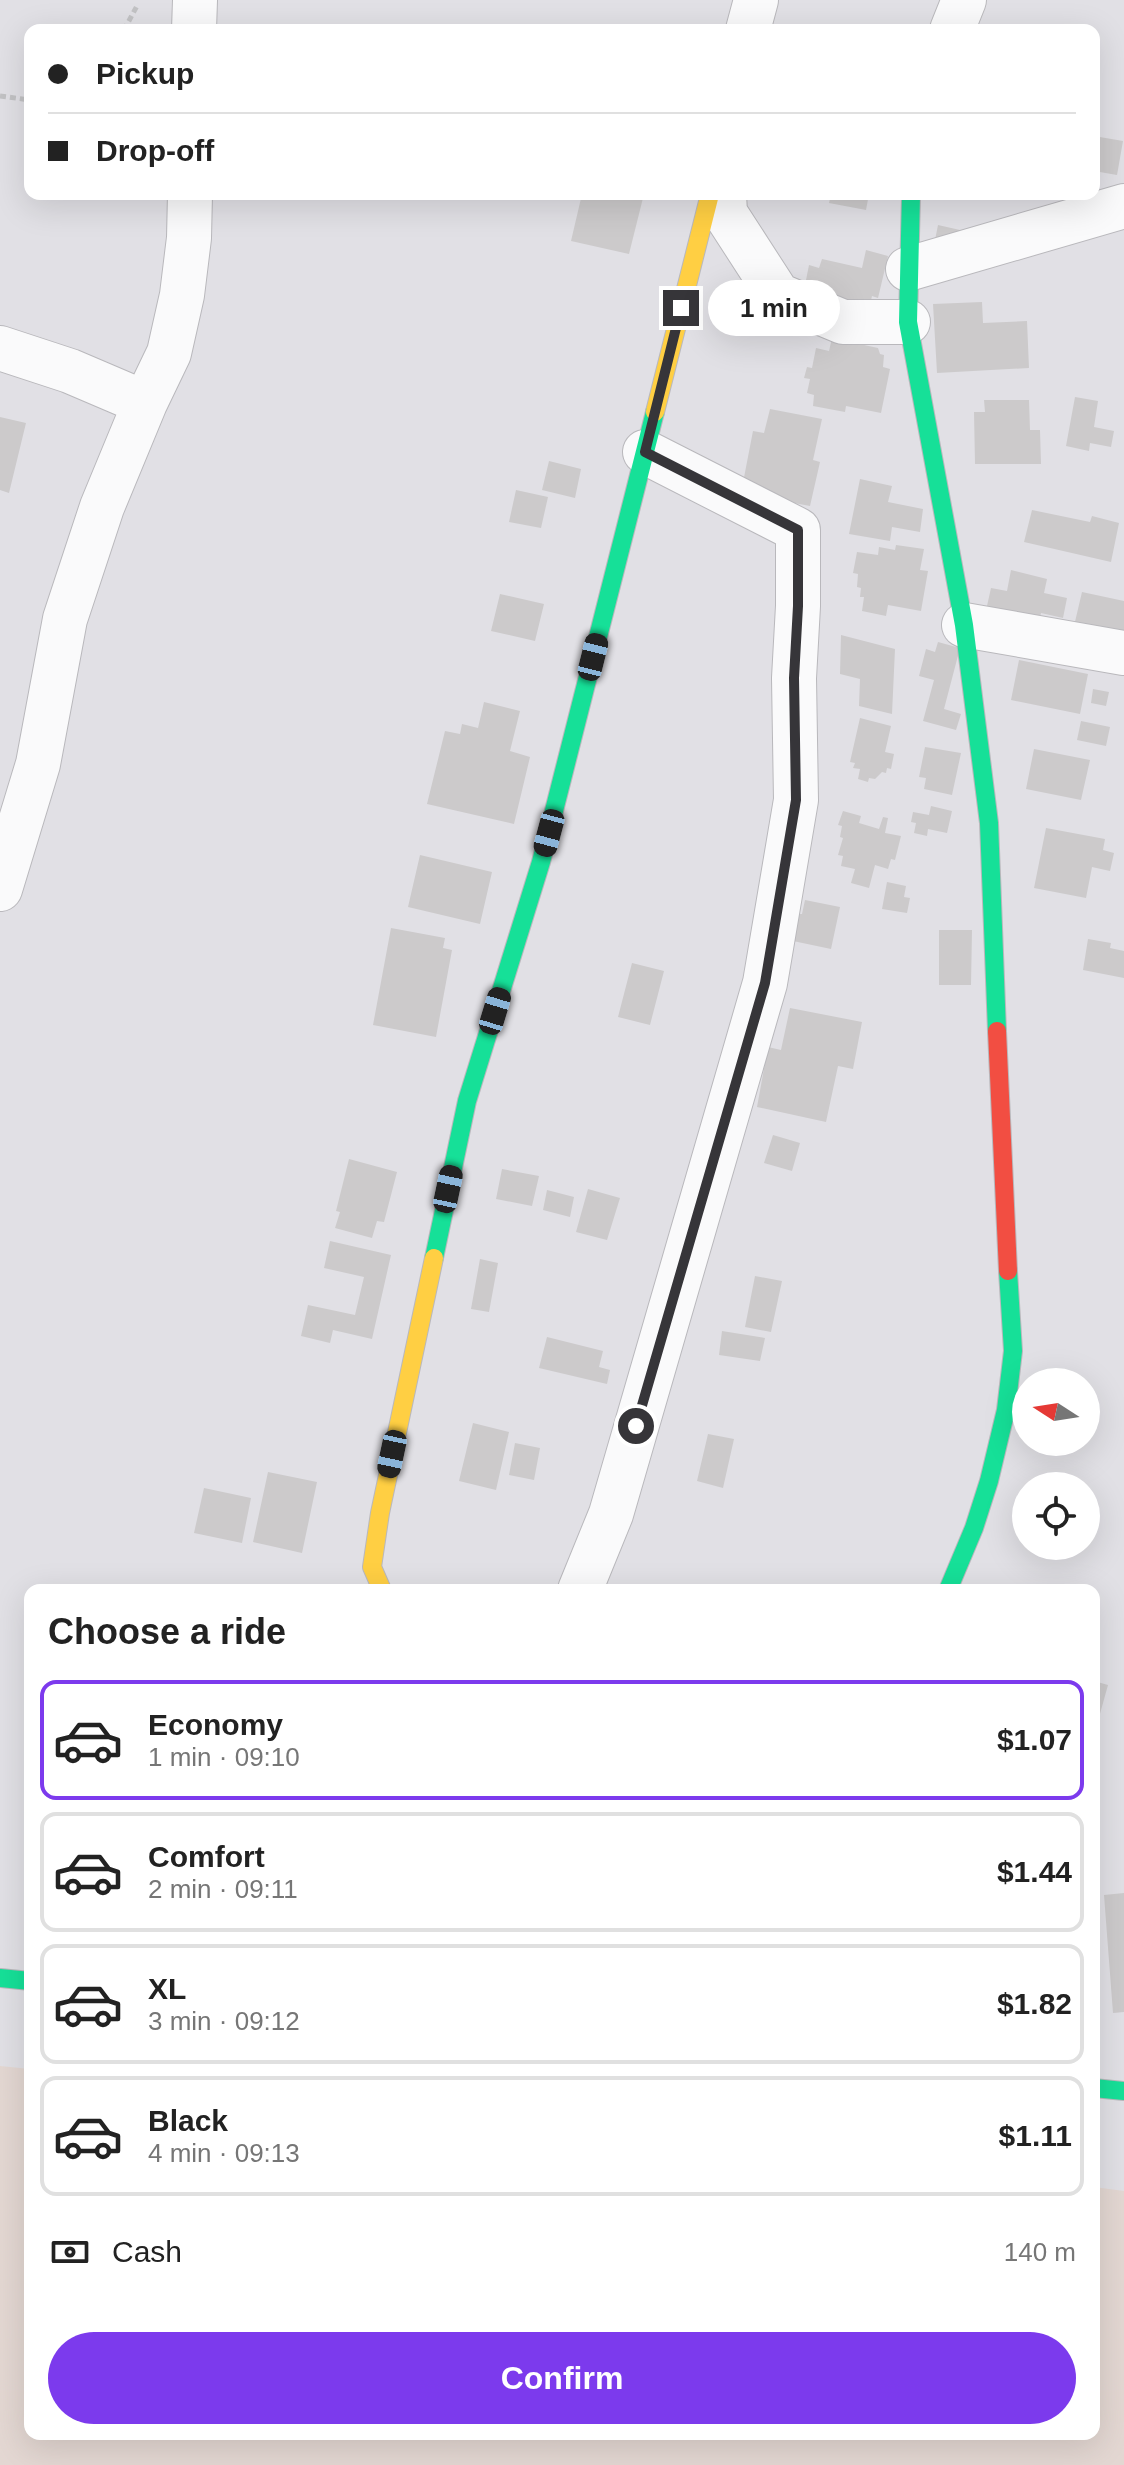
<!DOCTYPE html>
<meta charset="utf-8">
<style>
:root{--surface:#fff;--page:#f2f2f2;--text:#222;--muted:#767676;--line:#e0e0e0;--accent:#7c3aed}
body{margin:0;font-family:Helvetica,sans-serif;background:var(--page);color:var(--text);height:100vh;display:flex;flex-direction:column;font-size:30px;white-space:nowrap}
*{box-sizing:border-box;margin:0}
p{font-size:26px;color:var(--muted)}
.icon{flex:none;width:44px;height:44px;fill:none;stroke:currentColor;stroke-width:2;stroke-linecap:round;stroke-linejoin:round}
.map{position:relative;flex:1;overflow:hidden}
.details{position:absolute;left:24px;top:1584px;width:1076px;height:856px;display:flex;flex-direction:column;background:var(--surface);border-radius:16px;box-shadow:0 8px 32px #0002}
.details>*{flex:none}
.top-card{position:absolute;left:24px;top:24px;width:1076px;height:176px;border-radius:16px;box-shadow:0 8px 32px #0002;display:grid;align-content:center;height:176px;padding:0 24px;background:var(--surface)}
.needle{width:52px;rotate:282deg}
.fabs{position:absolute;left:1012px;top:1368px;display:grid;gap:16px}
.fabs a{display:grid;place-items:center;width:88px;height:88px;border-radius:50%;background:var(--surface);box-shadow:0 8px 32px #0002;font-size:40px}
.end{position:absolute;width:36px;height:36px;margin:-18px;border:10px solid #363539;background:#fff;box-shadow:0 0 0 4px #fff}
.from{border-radius:50%}
.bubble{position:absolute;height:56px;border-radius:28px;background:var(--surface);box-shadow:0 8px 32px #0002;font-size:26px;font-weight:800;line-height:56px;text-align:center}
.car{position:absolute;width:24px;height:48px;margin:-24px -12px;border-radius:10px;box-shadow:0 0 6px 2px #0007;background:linear-gradient(#222 24%,#8ab4d8 0 40%,#222 0 76%,#8ab4d8 0 86%,#222 0)}
.top-card b{display:flex;align-items:center;gap:28px;height:76px;font-size:30px}
.top-card b+b{border-top:2px solid var(--line)}
.top-card i{width:20px;height:20px;background:var(--text)}
ul{padding:0;list-style:none}
li{display:flex;align-items:center;gap:24px;height:120px;margin:0 16px 12px;padding:0 8px;border:4px solid var(--line);border-radius:16px}
li div{flex:1}
li b{display:block;font-size:30px}
li em{font-style:normal;font-weight:800}
li.on{border-color:var(--accent)}
li>.icon{width:72px;height:72px;stroke-width:1.5}
h2{padding:0 24px;font-size:36px;line-height:96px}
.pay{display:flex;align-items:center;gap:20px;height:88px;padding:0 24px;font-size:30px}
.pay p{margin-inline-start:auto}
.action{display:flex;gap:16px;margin-top:auto;padding:16px 24px}
.action a{flex:1;height:92px;border-radius:48px;background:var(--accent);color:#fff;font-size:32px;font-weight:800;line-height:92px;text-align:center}
.map>svg:first-child{display:block}
.education{fill:#e3d7d2}
.building{fill:#cccacb}
.lines{fill:none;stroke-linecap:round;stroke-linejoin:round}
.street-casing{stroke:#b9b8bc;stroke-width:46}
.fast-casing{stroke:#b9b8bc;stroke-width:20}
.slow-casing{stroke:#b9b8bc;stroke-width:20}
.jam-casing{stroke:#b9b8bc;stroke-width:20}
.path{stroke:#c2c2c4;stroke-width:5;stroke-dasharray:6 4;stroke-linecap:butt}
.street{stroke:#fafafb;stroke-width:44}
.fast{stroke:#16e098;stroke-width:18}
.slow{stroke:#ffcf43;stroke-width:18}
.jam{stroke:#f24e42;stroke-width:18}
.route{stroke:#363539;stroke-width:10}
</style>
<div class="map">
<svg width="1124" height="2465" viewBox="0 0 1124 2465">
<rect width="100%" height="100%" fill="#e1e0e5"/>
<path class="education" d="M0,2066l30,3v365h1064v-247l30,4v274h-1124z"/>
<path class="building" d="M1094,136l29,5 -6,34 -23,-4z
M582,194h62l-15,60 -58,-13z
M831,194h38l-3,16 -37,-7z
M938,225l22,5 -4,20 -22,-5z
M866,250l22,6 -10,42 -6,-2 -2,9 -66,-15 5,-25 10,3 3,-9 40,9z
M982,302l1,21 44,-2 2,47 -92,5 -4,-69z
M832,338l46,10 2,6 4,1 -1,12 7,2 -9,44 -35,-7 -1,6 -32,-6 1,-11 -7,-2 3,-14 -6,-1 3,-11 5,1 4,-20 13,3z
M1075,397l23,4 -4,26 20,4 -3,16 -21,-4 -1,8 -23,-5z
M984,400h45l1,30h10l1,34h-66l-1,-52h11z
M770,409l52,10 -9,41 7,2 -10,44 -69,-13 12,-62 11,2z
M0,417l26,6 -17,70 -9,-3z
M549,461l32,8 -6,29 -33,-8z
M860,479l32,7 -4,16 35,7 -3,23 -28,-5 -2,14 -41,-7z
M516,490l32,7 -7,31 -32,-6z
M1032,510l58,12 2,-6 27,7 -8,39 -87,-20z
M896,545l28,4 -4,21 8,1 -7,40 -33,-6 -2,11 -24,-5 2,-14h-4l1,-9 -4,-1 1,-13 -5,-1 4,-21 21,3 1,-8 16,3z
M1011,570l36,9 -3,14 23,5 -4,20 -22,-5 -3,14 -53,-12 6,-27 16,3z
M1082,592l42,9v36l-50,-11z
M500,594l44,10 -9,37 -44,-10z
M841,635l54,14 -3,65 -33,-8 1,-27 -20,-5z
M938,642l22,6 -16,61 17,5 -5,16 -33,-9 11,-41 -15,-4 7,-27 9,3z
M1019,660l69,14 -8,40 -69,-14z
M1093,689l16,3 -3,14 -15,-3z
M484,702l36,9 -10,40 20,6 -16,67 -87,-20 18,-73 15,3 2,-10 16,4z
M860,718l31,8 -6,26 9,2 -3,15 -4,-1 -1,5 -4,-1 -7,7 -6,-1 -1,4 -10,-3 2,-10 -7,-1 2,-5 -5,-1z
M1081,721l29,6 -4,19 -29,-6z
M925,747l36,6 -9,42 -28,-6 2,-11 -7,-1z
M1034,749l56,11 -9,40 -55,-11z
M931,806l21,5 -5,22 -19,-4 -1,7 -13,-3 2,-10 -5,-1 2,-10 16,3z
M843,811l18,5 -2,7 20,6 4,-12 5,1 -3,15 16,3 -6,24 -4,-1 -3,10 -13,-4 -6,23 -18,-5 4,-14 -14,-3 2,-10 -5,-1 5,-17 -3,-1 2,-11 -4,-1z
M1046,828l59,11 -2,11 11,3 -4,18 -18,-4 -6,31 -52,-10z
M420,855l72,17 -12,52 -72,-17z
M887,882l19,4 -2,11 6,1 -3,15 -25,-4z
M805,900l35,7 -9,42 -38,-8 5,-27h4z
M391,928l54,10 -2,10 9,2 -16,87 -63,-12z
M939,930h33l-1,55h-32z
M1088,939l23,4 -1,5 14,3v27l-41,-8z
M632,963l32,8 -14,54 -32,-8z
M790,1008l72,14 -9,47 -15,-3 -12,56 -69,-15 11,-60 13,3z
M773,1135l27,8 -8,28 -28,-8z
M349,1159l48,13 -13,50 -7,-1 -5,17 -37,-10 5,-16 -4,-1z
M502,1169l37,7 -7,30 -36,-7z
M588,1189l32,9 -13,42 -31,-8z
M547,1190l27,7 -4,20 -27,-7z
M330,1241l61,14 -19,84 -39,-9 -3,13 -29,-7 7,-31 47,10 9,-38 -40,-9z
M480,1259l18,4 -9,49 -18,-3z
M755,1276l27,5 -11,51 -26,-5z
M722,1331l43,7 -5,23 -41,-6z
M547,1337l56,14 -4,16 11,3 -3,14 -68,-16z
M473,1423l36,9 -13,58 -37,-9z
M708,1434l26,5 -11,49 -26,-7z
M515,1443l25,5 -6,32 -25,-5z
M268,1472l49,10 -15,71 -49,-11z
M204,1488l47,10 -9,45 -48,-10z
M1094,1681l14,4 -10,36 -4,-1z
M1124,1893v119l-11,1 -9,-118z"/>
<g class="lines">
<g class="street-casing">
<path id="street" d="M194,30l1,-30
M748,30l8,-30
M952,30l12,-30
M724,194l1,19 53,82 65,27h65
M908,269l216,-63
M0,348l70,23 75,32
M964,625l160,28
M0,889l38,-125 27,-145 37,-112 43,-104 24,-50 13,-58 7,-57 1,-44
M580,1590l31,-76 154,-531 31,-183 -2,-122 4,-72v-76l-153,-78"/>
</g>
<g class="fast-casing">
<path id="fast" d="M911,194l-3,128 56,303 25,198 8,208
M434,1258l33,-157 74,-239 114,-450
M948,1590l26,-62 15,-47 17,-71 7,-59 -5,-80
M0,1978l30,3
M1094,2088l30,3"/>
</g>
<g class="slow-casing">
<path id="slow" d="M655,412l55,-218
M382,1590l-10,-23 8,-54 54,-255"/>
</g>
<g class="jam-casing">
<path id="jam" d="M997,1031l11,240"/>
</g>
<path class="path" d="M124,30l14,-26
M0,96l30,4"/>
<use href="#street" class="street"/>
<use href="#fast" class="fast"/>
<use href="#slow" class="slow"/>
<use href="#jam" class="jam"/>
</g>
<g class="lines">
<path class="route" d="M636,1426l129,-443 31,-183 -2,-122 4,-72v-76l-153,-78 36,-144"/>
</g>
</svg>
<div class="fabs">
<a><svg class="needle" viewBox="-14 -14 28 28"><path d="M0-13l5 13h-10z" fill="#e53935"/><path d="M0 13l5-13h-10z" fill="#767676"/></svg></a>
<a><svg class="icon" aria-label="locate" viewBox="0 0 24 24"><circle cx="12" cy="12" r="6"/><path d="M12 2v4M12 18v4M2 12h4M18 12h4"/></svg></a>
</div>
<i class="end from" style="left:636px;top:1426px"></i>
<i class="end" style="left:681px;top:308px"></i>
<div class="bubble" style="left:708px;top:280px;width:132px">1 min</div>
<i class="car" style="left:593px;top:657px;rotate:14deg"></i>
<i class="car" style="left:549px;top:833px;rotate:195deg"></i>
<i class="car" style="left:495px;top:1011px;rotate:17deg"></i>
<i class="car" style="left:448px;top:1189px;rotate:12deg"></i>
<i class="car" style="left:392px;top:1454px;rotate:192deg"></i>
<div class="top-card">
<b><i class="from"></i>Pickup</b>
<b><i></i>Drop-off</b>
</div>
<section class="details">
<h2>Choose a ride</h2>
<ul>
<li class="on"><svg class="icon" aria-label="car" viewBox="0 0 24 24"><path d="M5 17H2v-5l4-1 3-4h7l3 4 3 1v5h-3M9 17h6M6 11h13"/><circle cx="7" cy="17" r="2"/><circle cx="17" cy="17" r="2"/></svg><div><b>Economy</b><p>1 min · 09:10</p></div><em>$1.07</em></li>
<li><svg class="icon" aria-label="car" viewBox="0 0 24 24"><path d="M5 17H2v-5l4-1 3-4h7l3 4 3 1v5h-3M9 17h6M6 11h13"/><circle cx="7" cy="17" r="2"/><circle cx="17" cy="17" r="2"/></svg><div><b>Comfort</b><p>2 min · 09:11</p></div><em>$1.44</em></li>
<li><svg class="icon" aria-label="car" viewBox="0 0 24 24"><path d="M5 17H2v-5l4-1 3-4h7l3 4 3 1v5h-3M9 17h6M6 11h13"/><circle cx="7" cy="17" r="2"/><circle cx="17" cy="17" r="2"/></svg><div><b>XL</b><p>3 min · 09:12</p></div><em>$1.82</em></li>
<li><svg class="icon" aria-label="car" viewBox="0 0 24 24"><path d="M5 17H2v-5l4-1 3-4h7l3 4 3 1v5h-3M9 17h6M6 11h13"/><circle cx="7" cy="17" r="2"/><circle cx="17" cy="17" r="2"/></svg><div><b>Black</b><p>4 min · 09:13</p></div><em>$1.11</em></li>
</ul>
<div class="pay"><svg class="icon" aria-label="cash" viewBox="0 0 24 24"><path d="M3 7h18v10H3z"/><circle cx="12" cy="12" r="2"/></svg>Cash<p>140 m</p></div>
<div class="action"><a>Confirm</a></div>
</section>
</div>
